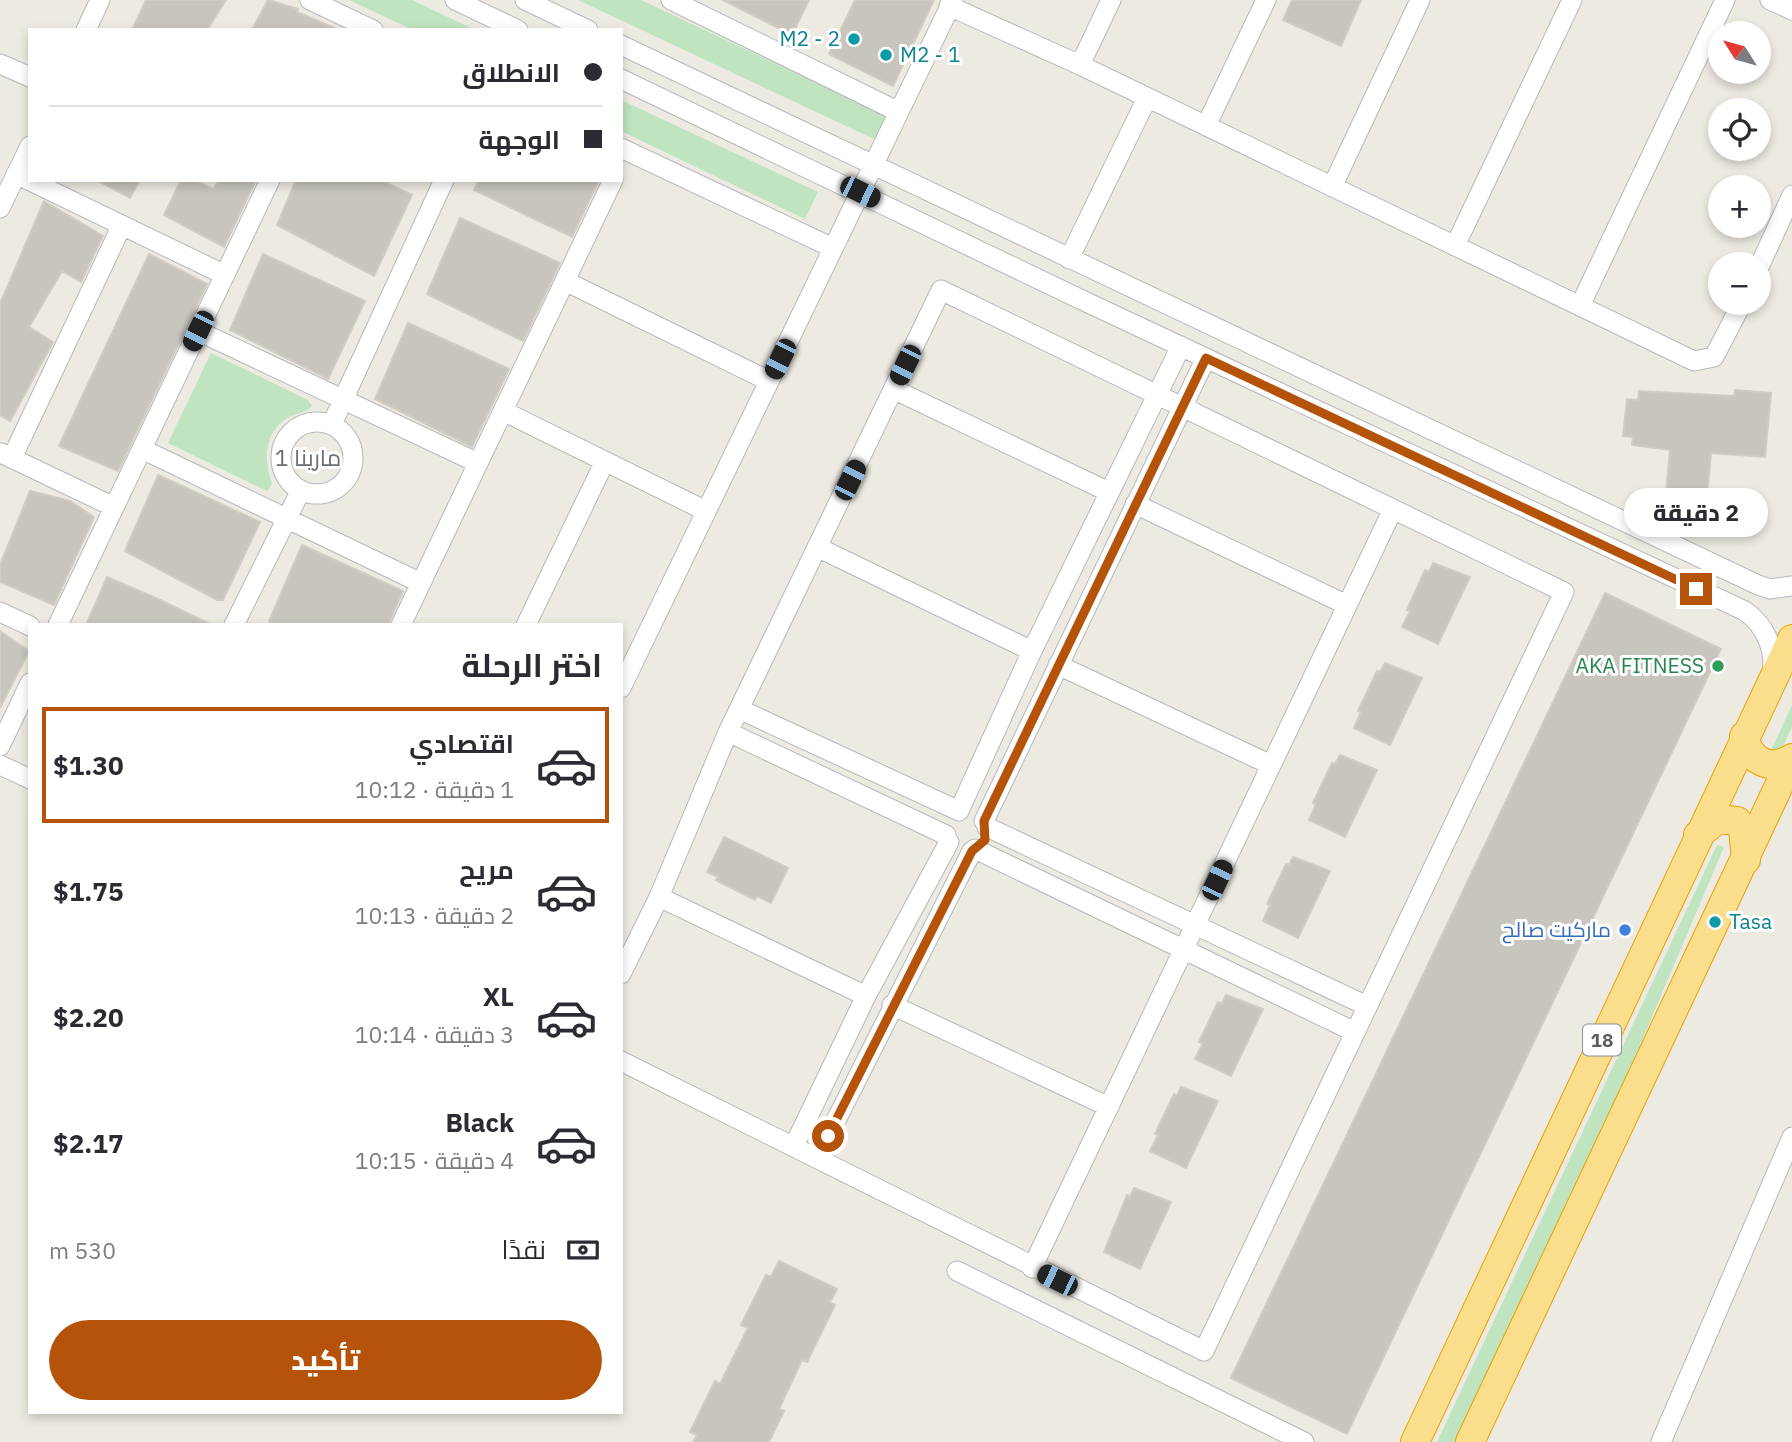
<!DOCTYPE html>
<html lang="ar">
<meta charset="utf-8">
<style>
:root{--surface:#fff;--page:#f7f7f7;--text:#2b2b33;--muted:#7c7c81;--line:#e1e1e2;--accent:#b45309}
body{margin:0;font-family:"IBM Plex Sans",Cairo,sans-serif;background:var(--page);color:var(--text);direction:rtl;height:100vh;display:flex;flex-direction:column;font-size:26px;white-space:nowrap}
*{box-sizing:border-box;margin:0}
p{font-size:23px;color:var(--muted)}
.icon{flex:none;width:38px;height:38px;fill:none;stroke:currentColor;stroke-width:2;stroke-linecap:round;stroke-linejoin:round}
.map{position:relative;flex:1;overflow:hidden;direction:ltr}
.details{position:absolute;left:28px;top:623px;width:595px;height:791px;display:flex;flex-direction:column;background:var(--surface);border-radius:0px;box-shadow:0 4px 10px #0003;direction:rtl}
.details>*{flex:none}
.top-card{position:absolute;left:28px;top:28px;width:595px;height:154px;border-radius:0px;box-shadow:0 4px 10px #0003;direction:rtl;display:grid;align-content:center;height:154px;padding:0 21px;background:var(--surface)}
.needle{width:46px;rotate:307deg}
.controls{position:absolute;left:1708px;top:21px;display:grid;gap:14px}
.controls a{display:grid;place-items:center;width:63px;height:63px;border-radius:50%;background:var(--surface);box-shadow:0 4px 10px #0003;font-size:35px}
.end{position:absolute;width:32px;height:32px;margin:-16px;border:9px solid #b45309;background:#fff;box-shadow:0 0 0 4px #fff}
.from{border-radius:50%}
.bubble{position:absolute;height:49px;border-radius:24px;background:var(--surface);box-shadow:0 4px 10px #0003;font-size:23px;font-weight:800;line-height:49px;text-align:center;direction:rtl}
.car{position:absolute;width:21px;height:42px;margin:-21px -10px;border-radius:9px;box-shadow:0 0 5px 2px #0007;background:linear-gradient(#222 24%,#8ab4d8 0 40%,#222 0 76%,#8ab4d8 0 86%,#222 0)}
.top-card b{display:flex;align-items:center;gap:24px;height:66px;font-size:26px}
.top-card b+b{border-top:2px solid var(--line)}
.top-card i{width:18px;height:18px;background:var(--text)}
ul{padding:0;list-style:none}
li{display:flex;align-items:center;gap:21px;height:116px;margin:0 14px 10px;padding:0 7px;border:4px solid transparent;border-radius:0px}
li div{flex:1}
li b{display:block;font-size:26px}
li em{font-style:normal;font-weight:800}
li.selected{border-color:var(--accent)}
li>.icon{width:63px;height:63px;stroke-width:1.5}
h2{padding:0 21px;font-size:32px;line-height:84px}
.pay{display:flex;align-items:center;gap:18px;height:77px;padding:0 21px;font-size:26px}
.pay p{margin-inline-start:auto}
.button{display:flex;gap:14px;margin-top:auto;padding:14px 21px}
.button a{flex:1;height:80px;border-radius:42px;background:var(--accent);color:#fff;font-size:28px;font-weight:800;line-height:80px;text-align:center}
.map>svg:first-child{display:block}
.green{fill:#bfe4bf}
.building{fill:#c8c5bf;stroke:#d1ccc1;stroke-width:2}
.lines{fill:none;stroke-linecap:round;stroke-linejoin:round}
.minor-casing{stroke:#b5b8bc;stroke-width:21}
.highway-casing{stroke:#e9a106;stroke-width:30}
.minor{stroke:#fff;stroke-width:19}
.highway{stroke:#fade8c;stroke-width:28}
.route{stroke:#b45309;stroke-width:9}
.culture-dot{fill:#0f9aa8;stroke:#fff;stroke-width:2.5}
.leisure-dot{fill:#2e9e5b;stroke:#fff;stroke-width:2.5}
.shop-dot{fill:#3f7fe0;stroke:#fff;stroke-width:2.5}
.labels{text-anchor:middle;stroke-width:6;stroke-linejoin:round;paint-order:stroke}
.shield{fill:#fff;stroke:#8c8e91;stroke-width:2}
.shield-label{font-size:19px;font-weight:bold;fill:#5a5e62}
.culture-label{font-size:21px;fill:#0d838f;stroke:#fff;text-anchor:start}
.leisure-label{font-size:21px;fill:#27864d;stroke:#fff;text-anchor:end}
.shop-label{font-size:21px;fill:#366cbe;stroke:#fff;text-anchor:end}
.neighbourhood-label{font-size:23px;fill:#6b7074;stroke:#fff}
</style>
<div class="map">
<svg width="1792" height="1442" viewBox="0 0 1792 1442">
<rect width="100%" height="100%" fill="#edeae2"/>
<path class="green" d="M349,0h63l63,30h-62z
M578,0h63l246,116 -11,24z
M621,100l197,92 -13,27 -184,-88z
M211,353l97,47 4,6c-7,8 -17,7 -25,12 -24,15 -23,43 -15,66l-5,7 -99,-48z
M1792,705v22l-15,32 -8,-4z
M1717,845l7,2 -100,236 -168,359h-19z"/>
<path class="building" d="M146,0h80l-19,30h-75z
M268,0l30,9 -1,3 42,18h-87z
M723,0h86l-17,35z
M855,0h79l-41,86 -64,-32z
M1292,0h69l-20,46 -58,-26z
M97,180h43l-10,18z
M181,180h13l19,9 6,-9h37l-32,67 -60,-32z
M296,180h85l31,15 -38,81 -97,-51z
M479,180h120l-27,57 -98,-47z
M44,201l59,35 -22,46 -19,-11 -33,56 24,15 -43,79 -10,-6v-111z
M460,218l100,45 -37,78 -96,-47z
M149,254l58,30 -89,187 -59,-25z
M263,254l102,47 -37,78 -98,-49z
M408,323l101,46 -37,78 -97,-48z
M1735,390l36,3 -6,64 -54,-4 -7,75 -41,-3 7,-75 -38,-5 1,-8 -10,-1 4,-37 11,1 1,-9 95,5z
M158,475l102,47 -37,78h-6l-92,-49z
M30,491l40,10 24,16 -40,88 -54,-23v-17z
M302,545l101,46 -15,34h-112l-7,-4z
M1433,563l37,14 -32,67 -36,-17 8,-16 -3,-1 18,-40 4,2z
M107,577l51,22 54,26h-126z
M1605,593l116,56 -374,785 -116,-56z
M0,631l29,20 -29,57z
M1385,663l37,15 -32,67 -36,-17 7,-16 -3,-1 19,-40 3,1z
M1340,755l37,15 -32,67 -36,-17 7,-16 -3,-1 19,-40 3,1z
M724,837l64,31 -17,35 -14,-7 -2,4 -39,-20 2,-3 -11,-5z
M1293,857l37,14 -32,67 -35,-17 7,-16 -3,-1 19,-40 3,1z
M1226,995l37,14 -32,67 -36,-17 8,-16 -4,-1 19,-40 4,2z
M1181,1087l37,14 -32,67 -36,-17 8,-16 -3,-1 19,-40 3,2z
M1134,1188l37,14 -31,67 -36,-17 23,-57 3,2z
M779,1261l58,28 -7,13 5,3 -28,57 -5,-2 -23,49 5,2 -15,31h-76l4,-7 -7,-3 25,-51 5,3 28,-56 -7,-3 25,-50 5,2z"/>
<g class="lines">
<g class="minor-casing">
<path id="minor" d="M310,0l63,30
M455,0l63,30
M525,0l63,30
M671,0l228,112
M1770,0l22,10
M949,6l131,59 614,296 20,-4 28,-54
M86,30l14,-30
M621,45l1137,540 12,4 22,-3
M0,64l30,13
M1080,65l31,-65
M621,79l461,221 663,311c21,15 31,39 27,65
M1206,126l60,-126
M621,148l212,100
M16,174l209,101
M1332,187l88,-187
M0,208l30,-62
M1455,246l117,-246
M1069,259l78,-161
M1759,267l33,-72
M565,281l204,100
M1580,306l145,-306
M198,331l280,132
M893,389l216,103
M503,411l203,100
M281 458a36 36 0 1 1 72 0a36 36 0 1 1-72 0Z
M332,424l112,-244
M142,449l279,134
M1,453l113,54
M12,458l110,-233
M1135,504l212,101
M817,547l215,104
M0,612l30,14
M58,625l212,-445
M234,625l67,-135
M401,625l212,-445
M526,625l79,-164
M1058,665l213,100
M621,688l332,-688
M739,709l220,102 73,-160 149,-305
M728,732l218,103
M0,746l30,-63
M0,765l30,14
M984,821l222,-463
M987,827l380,179
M975,849l380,183
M659,897l207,99
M621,974l38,-77 69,-165 213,-442 623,302 -360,759 -583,-290
M892,1005l217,102
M794,1146l72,-150 83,-154
M817,1158l155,-307
M1032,1268l361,-759
M957,1271l347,171
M1661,1442l131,-305"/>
</g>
<g class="highway-casing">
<path id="highway" d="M1744,736c5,25 26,36 48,22
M1698,835l20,-16 19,2 6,8 3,31
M1415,1442l377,-803
M1470,1442l322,-684"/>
</g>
<use href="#minor" class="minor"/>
<use href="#highway" class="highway"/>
</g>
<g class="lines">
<path class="route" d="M828,1136l144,-285 13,-11 -1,-19 222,-463 490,231"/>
</g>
<g class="culture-dot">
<circle cx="854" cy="39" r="7"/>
<circle cx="886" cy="55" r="7"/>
<circle cx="1715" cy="922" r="7"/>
</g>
<circle class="leisure-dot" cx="1718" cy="666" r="7"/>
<circle class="shop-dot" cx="1625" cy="930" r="7"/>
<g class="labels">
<rect class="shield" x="1583" y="1024.5" width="38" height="31" rx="5"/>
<g class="shield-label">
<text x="1602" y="1047">18</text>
</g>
<g class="culture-label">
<text x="840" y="46" text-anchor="end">M2 - 2</text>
<text x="900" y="62">M2 - 1</text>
<text x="1729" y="929">Tasa</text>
</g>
<g class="leisure-label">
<text x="1704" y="673">AKA FITNESS</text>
</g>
<g class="shop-label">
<text x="1611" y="937">ماركيت صالح</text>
</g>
<g class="neighbourhood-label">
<text x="308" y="466">مارینا 1</text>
</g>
</g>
</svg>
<div class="controls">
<a><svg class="needle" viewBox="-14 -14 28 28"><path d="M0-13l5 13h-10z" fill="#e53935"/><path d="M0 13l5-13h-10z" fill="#7c7c81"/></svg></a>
<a><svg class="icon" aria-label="locate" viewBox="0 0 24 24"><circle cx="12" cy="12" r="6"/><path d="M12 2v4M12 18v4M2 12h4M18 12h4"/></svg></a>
<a>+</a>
<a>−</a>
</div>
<i class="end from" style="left:828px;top:1136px"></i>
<i class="end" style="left:1696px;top:589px"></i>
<div class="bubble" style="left:1624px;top:488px;width:144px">2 دقيقة</div>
<i class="car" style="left:860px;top:192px;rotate:116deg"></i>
<i class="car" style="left:198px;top:331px;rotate:206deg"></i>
<i class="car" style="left:780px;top:359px;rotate:206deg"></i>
<i class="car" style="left:905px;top:365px;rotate:206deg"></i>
<i class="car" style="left:850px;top:480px;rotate:26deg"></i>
<i class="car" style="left:1217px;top:880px;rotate:25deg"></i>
<i class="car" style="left:1057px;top:1280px;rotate:296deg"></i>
<div class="top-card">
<b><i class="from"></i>الانطلاق</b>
<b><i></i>الوجهة</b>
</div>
<section class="details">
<h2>اختر الرحلة</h2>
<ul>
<li class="selected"><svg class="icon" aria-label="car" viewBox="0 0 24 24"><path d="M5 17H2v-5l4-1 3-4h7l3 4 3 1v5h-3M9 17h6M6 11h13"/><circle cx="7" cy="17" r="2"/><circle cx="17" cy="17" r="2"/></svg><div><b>اقتصادي</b><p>1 دقيقة · 10:12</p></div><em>$1.30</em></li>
<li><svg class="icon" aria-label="car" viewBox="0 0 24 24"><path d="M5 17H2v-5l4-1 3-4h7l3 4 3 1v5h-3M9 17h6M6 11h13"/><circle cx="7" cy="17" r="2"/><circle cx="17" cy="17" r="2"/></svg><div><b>مريح</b><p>2 دقيقة · 10:13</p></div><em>$1.75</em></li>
<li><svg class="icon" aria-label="car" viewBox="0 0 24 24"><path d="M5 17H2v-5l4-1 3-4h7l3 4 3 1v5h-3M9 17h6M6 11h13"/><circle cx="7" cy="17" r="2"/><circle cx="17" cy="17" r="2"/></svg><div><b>XL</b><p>3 دقيقة · 10:14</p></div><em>$2.20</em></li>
<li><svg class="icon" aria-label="car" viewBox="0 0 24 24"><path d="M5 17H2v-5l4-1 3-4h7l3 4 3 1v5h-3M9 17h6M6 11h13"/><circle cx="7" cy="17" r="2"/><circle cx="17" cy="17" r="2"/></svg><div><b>Black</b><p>4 دقيقة · 10:15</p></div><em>$2.17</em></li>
</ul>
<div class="pay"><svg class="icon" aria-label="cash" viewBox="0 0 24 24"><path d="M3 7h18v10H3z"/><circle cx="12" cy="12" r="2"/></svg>نقدًا<p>530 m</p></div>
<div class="button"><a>تأكيد</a></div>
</section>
</div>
